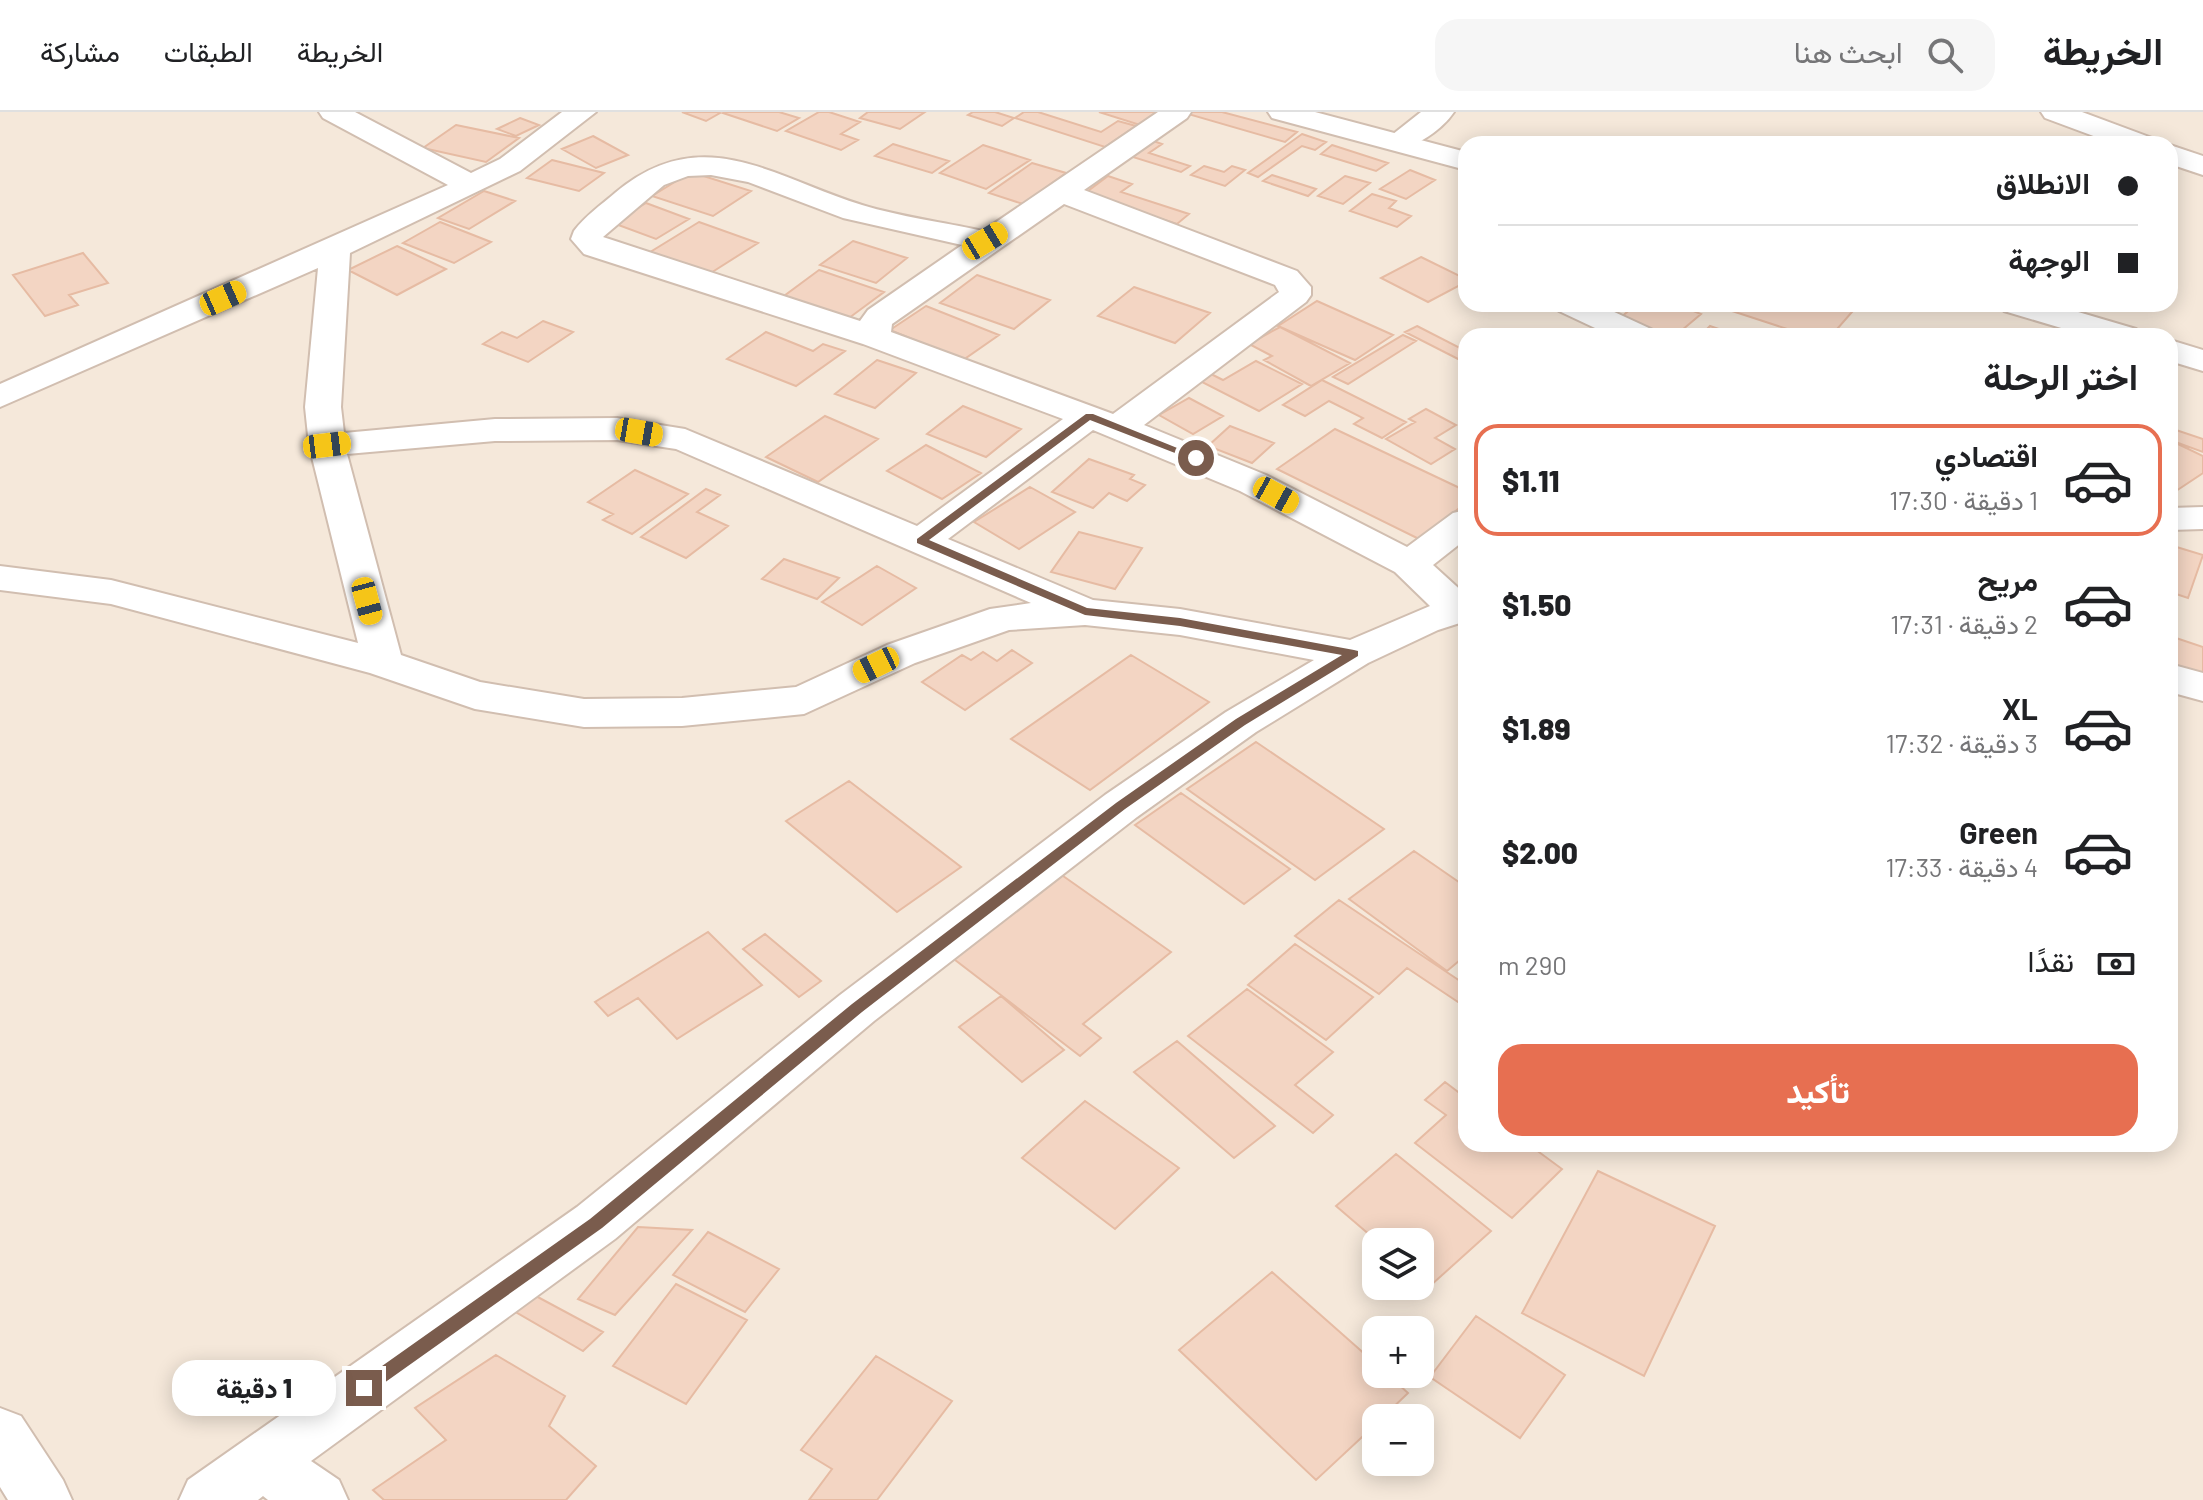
<!DOCTYPE html>
<html lang="ar">
<meta charset="utf-8">
<style>
:root{--surface:#fff;--page:#f6f6f6;--text:#202124;--muted:#757577;--line:#e0e0e0;--accent:#e76f51}
body{margin:0;font-family:Barlow,Vazirmatn,sans-serif;background:var(--page);color:var(--text);direction:rtl;height:100vh;display:flex;flex-direction:column;font-size:30px;white-space:nowrap}
*{box-sizing:border-box;margin:0}
p{font-size:26px;color:var(--muted)}
.icon{flex:none;width:44px;height:44px;fill:none;stroke:currentColor;stroke-width:2;stroke-linecap:round;stroke-linejoin:round}
.map{position:relative;flex:1;overflow:hidden;direction:ltr}
.panel{position:absolute;left:1458px;top:216px;width:720px;height:824px;display:flex;flex-direction:column;background:var(--surface);border-radius:24px;box-shadow:0 4px 20px #0003;direction:rtl}
.panel>*{flex:none}
.banner{position:absolute;left:1458px;top:24px;width:720px;height:176px;border-radius:24px;box-shadow:0 4px 20px #0003;direction:rtl;display:grid;align-content:center;height:176px;padding:0 40px;background:var(--surface)}
.controls{position:absolute;left:1362px;top:1116px;display:grid;gap:16px}
.controls a{display:grid;place-items:center;width:72px;height:72px;border-radius:16px;background:var(--surface);box-shadow:0 4px 20px #0003;font-size:40px}
.end{position:absolute;width:36px;height:36px;margin:-18px;border:10px solid #7a5c4d;background:#fff;box-shadow:0 0 0 4px #fff}
.from{border-radius:50%}
.bubble{position:absolute;height:56px;border-radius:24px;background:var(--surface);box-shadow:0 4px 20px #0003;font-size:26px;font-weight:800;line-height:56px;text-align:center;direction:rtl}
.car{position:absolute;width:24px;height:48px;margin:-24px -12px;border-radius:10px;box-shadow:0 0 6px 2px #0007;background:linear-gradient(#f5c518 24%,#345 0 40%,#f5c518 0 76%,#345 0 86%,#f5c518 0)}
.banner b{display:flex;align-items:center;gap:28px;height:76px;font-size:30px}
.banner b+b{border-top:2px solid var(--line)}
.banner i{width:20px;height:20px;background:var(--text)}
ul{padding:0;list-style:none}
li{display:flex;align-items:center;gap:24px;height:112px;margin:0 16px 12px;padding:0 24px;border:4px solid transparent;border-radius:24px}
li div{flex:1}
li b{display:block;font-size:30px}
li em{font-style:normal;font-weight:800}
li.selected{border-color:var(--accent)}
li>.icon{width:72px;height:72px;stroke-width:1.5}
h2{padding:0 40px;font-size:36px;line-height:96px}
.pay{display:flex;align-items:center;gap:20px;height:88px;padding:0 40px;font-size:30px}
.pay p{margin-inline-start:auto}
.cta{display:flex;gap:16px;margin-top:auto;padding:16px 40px}
.cta a{flex:1;height:92px;border-radius:24px;background:var(--accent);color:#fff;font-size:32px;font-weight:800;line-height:92px;text-align:center}
header{display:flex;align-items:center;gap:48px;box-sizing:border-box;height:112px;padding:0 40px;background:var(--surface);border-bottom:2px solid var(--line)}
header strong{font-size:38px}
nav{display:flex;gap:44px;margin-inline-start:auto;font-size:28px}
.search{width:560px;height:72px;background:var(--page);display:flex;align-items:center;gap:20px;box-sizing:border-box;padding:0 28px;border-radius:24px;color:var(--muted);font-size:30px}
.map>svg:first-child{display:block}
.residential{fill:#f5e8da;fill-rule:evenodd}
.building{fill:#f3d5c3;stroke:#e6bba3;stroke-width:2}
.lines{fill:none;stroke-linecap:round;stroke-linejoin:round}
.minor-casing{stroke:#d1beb0;stroke-width:4}
.tertiary-casing{stroke:#d1beb0;stroke-width:4}
.minor{fill:#fff;fill-rule:evenodd}
.tertiary{fill:#fff;fill-rule:evenodd}
.route{fill:#7a5c4d}
</style>
<header>
<strong>الخريطة</strong>
<div class="search"><svg class="icon" aria-label="search" viewBox="0 0 24 24"><circle cx="10" cy="10" r="6"/><path d="M15 15l6 6"/></svg>ابحث هنا</div>
<nav><a>الخريطة</a><a>الطبقات</a><a>مشاركة</a></nav>
</header>
<div class="map">
<svg width="2203" height="1388" viewBox="0 0 2203 1388">
<rect width="100%" height="100%" fill="#fdf6ec"/>
<path class="residential" d="M0,0h2203v1388h-2203zM1466,32h704v160h-704zM1466,224h704v808h-704zM1376,1130h44v44h-44zM1376,1218h44v44h-44zM1376,1306h44v44h-44z"/>
<path class="building" d="M682,0h35l3,1 -14,8z
M725,0h54l20,6 -22,13 -54,-18z
M819,0h10l31,10 -19,12 17,6 -17,10 -55,-19z
M868,0h57l-25,17 -40,-11z
M973,0h22l19,6 -12,8 -34,-11z
M1024,0h14l63,20 17,-11 18,5 -31,21 -90,-29z
M1099,0h61l-20,13z
M1191,0h31l75,20 -12,10 -97,-28z
M520,6l19,7 -23,11 -19,-7z
M456,13l63,13 -33,24 -63,-14z
M1302,22l24,8 -11,8 -13,-4 -44,31 -10,-4z
M593,24l35,19 -32,13 -34,-19z
M1145,26l17,6 -13,9 41,13 -9,6 -58,-18z
M893,32l56,17 -17,12 -57,-17z
M983,33l47,15 -44,29 -46,-16z
M1332,33l56,18 -12,8 -55,-17z
M552,48l52,13 -25,18 -52,-13z
M1032,51l34,10 -43,31 -34,-11z
M1204,54l20,6 8,-6 13,4 -20,16 -34,-11z
M1410,58l25,10 -29,19 -26,-10z
M691,60l60,19 -38,25 -61,-20z
M1272,63l44,14 -8,7 -45,-15z
M1108,64l24,8 -11,8 68,22 -12,10 -93,-30z
M1345,64l25,7 -27,21 -25,-8z
M484,79l31,10 -46,28 -31,-11z
M1372,82l24,7 -7,7 22,8 -14,11 -47,-16z
M646,91l43,16 -33,20 -43,-16z
M440,110l51,20 -37,21 -51,-20z
M699,110l59,21 -52,33 -59,-22z
M853,129l54,17 -31,25 -56,-18z
M397,134l49,23 -49,26 -49,-25z
M83,141l25,30 -39,12 9,10 -33,11 -32,-41z
M1421,145l45,22v3l-38,20 -47,-24z
M819,158l65,22 -35,26 -65,-22z
M977,163l73,25 -36,29 -74,-26z
M1134,175l76,26 -35,30 -77,-27z
M1317,189l76,34 -38,25 -77,-34z
M1637,192h39l25,10 -26,22h-19l-41,-14z
M1738,192h121l-28,32h-22l-77,-25z
M926,194l73,29 -36,25 -73,-30z
M543,209l30,11 -45,30 -45,-18 19,-12 15,6z
M1417,214l49,25v12l-61,-31z
M1710,214l29,10h-39z
M1280,215l70,36 -39,23 -47,-26 8,-4 -23,-12z
M766,220l47,19 10,-7 22,7 -49,35 -69,-27z
M1403,223l13,6 -68,43 -15,-7z
M877,248l39,13 -41,35 -40,-14z
M1256,249l46,23 -43,27 -63,-32 11,-7 16,8z
M1322,268l84,42 -24,16 -28,-14 9,-6 -34,-17 -24,15 -22,-11z
M1189,286l34,18 -30,18 -34,-19z
M963,294l58,23 -35,28 -59,-23z
M1426,297l30,16 -21,13 20,11 -24,15 -45,-25 29,-17 -6,-3z
M825,304l53,23 -60,43 -52,-25z
M1230,314l44,17 -22,20 -44,-17z
M2170,316l33,11v13l-33,-12z
M1335,317l131,62v12l-47,36 -142,-70z
M2178,332l25,12v17l-33,22v-46z
M926,333l55,28 -39,26 -55,-28z
M1089,347l45,16 -4,4 15,6 -18,16 -18,-8 -16,15 -41,-16z
M635,358l53,24 -56,40 -29,-14 10,-6 -25,-12z
M1030,375l45,25 -56,37 -45,-27z
M706,377l14,6 -23,17 31,14 -42,32 -45,-21z
M1079,420l63,16 -27,41 -64,-17z
M2170,433l33,10 -15,43 -18,-6z
M784,447l55,19 -22,21 -55,-20z
M877,454l39,22 -54,37 -40,-23z
M2170,524l33,11v30l-33,-10z
M1012,538l20,13 -67,47 -43,-28 40,-27 9,5 12,-8 14,9z
M1131,543l78,47 -119,88 -79,-51z
M1256,630l128,87 -69,51 -128,-91z
M849,669l112,86 -64,45 -111,-91z
M1181,681l109,76 -46,35 -109,-79z
M1414,739l52,36v68l-19,16 -98,-72z
M1056,759l115,81 -88,72 18,14 -21,18 -134,-103z
M1339,788l127,85v9l-8,8 -51,-34 -28,26 -84,-58z
M708,820l54,53 -85,54 -39,-41 -30,18 -13,-14z
M765,822l56,47 -22,16 -56,-48z
M1295,832l78,53 -47,43 -78,-55z
M1247,877l86,63 -38,33 38,30 -20,18 -125,-97z
M1001,884l63,54 -42,32 -63,-55z
M1177,929l98,85 -41,32 -100,-86z
M1445,970l21,16v46h62l34,25 -50,49 -97,-75 31,-28 -21,-15z
M1085,989l94,67 -64,61 -93,-71z
M1396,1042l95,77 -61,55 -10,-8v-36h-42l-42,-36z
M1598,1059l117,55 -71,150 -122,-63z
M638,1115l54,3 -77,85 -37,-16z
M708,1120l71,37 -34,43 -72,-37z
M1272,1160l104,92v10h11l21,19 -26,25h-6v6l-60,56 -137,-130z
M676,1172l71,36 -61,84 -73,-38z
M534,1183l69,37 -20,19 -69,-40z
M1476,1204l89,59 -45,63 -90,-61z
M496,1243l69,41 -16,30 47,40 -30,34h-182l-11,-10 73,-50 -31,-32z
M876,1244l76,45 -75,99h-68l23,-31 -31,-19z"/>
<g class="lines">
<g class="minor-casing">
<path id="minor" d="M319,0h36l116,61 29,-14 62,-47h34l-76,59 -170,82 -9,154 3,26 151,-14 122,-1 68,11 232,97 146,-107 -200,-75 -279,-90 -13,-15 3,-8c11,-15 27,-26 41,-38 87,-73 157,-16 247,12 39,12 81,17 121,26l175,-119h33l-4,6 -103,72 213,81 14,16v8l-5,7 -162,123 122,50 141,72 46,-34 13,-3v29l-33,26 33,30v26l-28,9 -70,33 -112,69 -119,85 -263,204 -259,218 -304,222 28,19 9,20h-80l-5,-4 -5,4h-79l9,-20 389,-273 263,-212 265,-200 121,-83 88,-52 -134,-25 -95,-10 -76,5 -94,33 -111,51 -122,12 -98,1 -109,-18 -105,-36 -259,-69 -111,-14v-24l111,14 247,63 -49,-198 -4,-38 13,-139 -318,139v-23l448,-199 -125,-67zM711,63l37,7 95,36 119,27 -94,65 -8,11 -257,-84 61,-52 24,-9zM1064,92l211,81 4,7 -166,122 -222,-82 1,-8zM1093,318l147,61 155,81 35,34 -80,34 -170,-31 -87,-9 -145,-61zM617,328l59,9 355,154 -41,6 -103,36 -91,42 -114,11 -98,1 -104,-17 -79,-27 -54,-201 148,-13z
M1421,0h33c-12,18 -45,42 -66,36l-5,-6z
M2041,0h41l70,26 5,6h-42l-70,-26z
M2170,33l33,11v19l-33,-11z
M1555,192h42l54,25 5,7h-44l-53,-25z
M2203,395v22l-33,1v-22z
M2170,552l33,9v28l-33,-9z
M0,1296l21,8 42,64 9,20h-64l-8,-13z"/>
</g>
<g class="tertiary-casing">
<path id="tertiary" d="M1268,0h47l151,40v18l-194,-52z
M2000,192h51l85,25 5,7h-53l-84,-25z
M2170,228l33,10v21l-33,-10z"/>
</g>
<use href="#minor" class="minor"/>
<use href="#tertiary" class="tertiary"/>
</g>
<path class="route" d="M1086,302h7l109,44 -9,2 -103,-40 -161,120 158,68 93,10 174,32 4,1v5l-113,69 -120,84 -263,203 -260,216 -232,165h-12l-3,-5 3,-5 232,-164 262,-215 264,-201 120,-84 106,-64 -162,-29 -95,-11 -168,-72v-4z"/>
</svg>
<div class="controls">
<a><svg class="icon" aria-label="layers" viewBox="0 0 24 24"><path d="M12 4l9 5-9 5-9-5zM3 14l9 5 9-5"/></svg></a>
<a>+</a>
<a>−</a>
</div>
<i class="end from" style="left:1196px;top:346px"></i>
<i class="end" style="left:364px;top:1276px"></i>
<div class="bubble" style="left:172px;top:1248px;width:164px">1 دقيقة</div>
<i class="car" style="left:985px;top:129px;rotate:59deg"></i>
<i class="car" style="left:223px;top:186px;rotate:66deg"></i>
<i class="car" style="left:639px;top:320px;rotate:100deg"></i>
<i class="car" style="left:327px;top:333px;rotate:83deg"></i>
<i class="car" style="left:1276px;top:383px;rotate:119deg"></i>
<i class="car" style="left:367px;top:489px;rotate:165deg"></i>
<i class="car" style="left:876px;top:553px;rotate:244deg"></i>
<div class="banner">
<b><i class="from"></i>الانطلاق</b>
<b><i></i>الوجهة</b>
</div>
<section class="panel">
<h2>اختر الرحلة</h2>
<ul>
<li class="selected"><svg class="icon" aria-label="car" viewBox="0 0 24 24"><path d="M5 17H2v-5l4-1 3-4h7l3 4 3 1v5h-3M9 17h6M6 11h13"/><circle cx="7" cy="17" r="2"/><circle cx="17" cy="17" r="2"/></svg><div><b>اقتصادي</b><p>1 دقيقة · 17:30</p></div><em>$1.11</em></li>
<li><svg class="icon" aria-label="car" viewBox="0 0 24 24"><path d="M5 17H2v-5l4-1 3-4h7l3 4 3 1v5h-3M9 17h6M6 11h13"/><circle cx="7" cy="17" r="2"/><circle cx="17" cy="17" r="2"/></svg><div><b>مريح</b><p>2 دقيقة · 17:31</p></div><em>$1.50</em></li>
<li><svg class="icon" aria-label="car" viewBox="0 0 24 24"><path d="M5 17H2v-5l4-1 3-4h7l3 4 3 1v5h-3M9 17h6M6 11h13"/><circle cx="7" cy="17" r="2"/><circle cx="17" cy="17" r="2"/></svg><div><b>XL</b><p>3 دقيقة · 17:32</p></div><em>$1.89</em></li>
<li><svg class="icon" aria-label="car" viewBox="0 0 24 24"><path d="M5 17H2v-5l4-1 3-4h7l3 4 3 1v5h-3M9 17h6M6 11h13"/><circle cx="7" cy="17" r="2"/><circle cx="17" cy="17" r="2"/></svg><div><b>Green</b><p>4 دقيقة · 17:33</p></div><em>$2.00</em></li>
</ul>
<div class="pay"><svg class="icon" aria-label="cash" viewBox="0 0 24 24"><path d="M3 7h18v10H3z"/><circle cx="12" cy="12" r="2"/></svg>نقدًا<p>290 m</p></div>
<div class="cta"><a>تأكيد</a></div>
</section>
</div>
